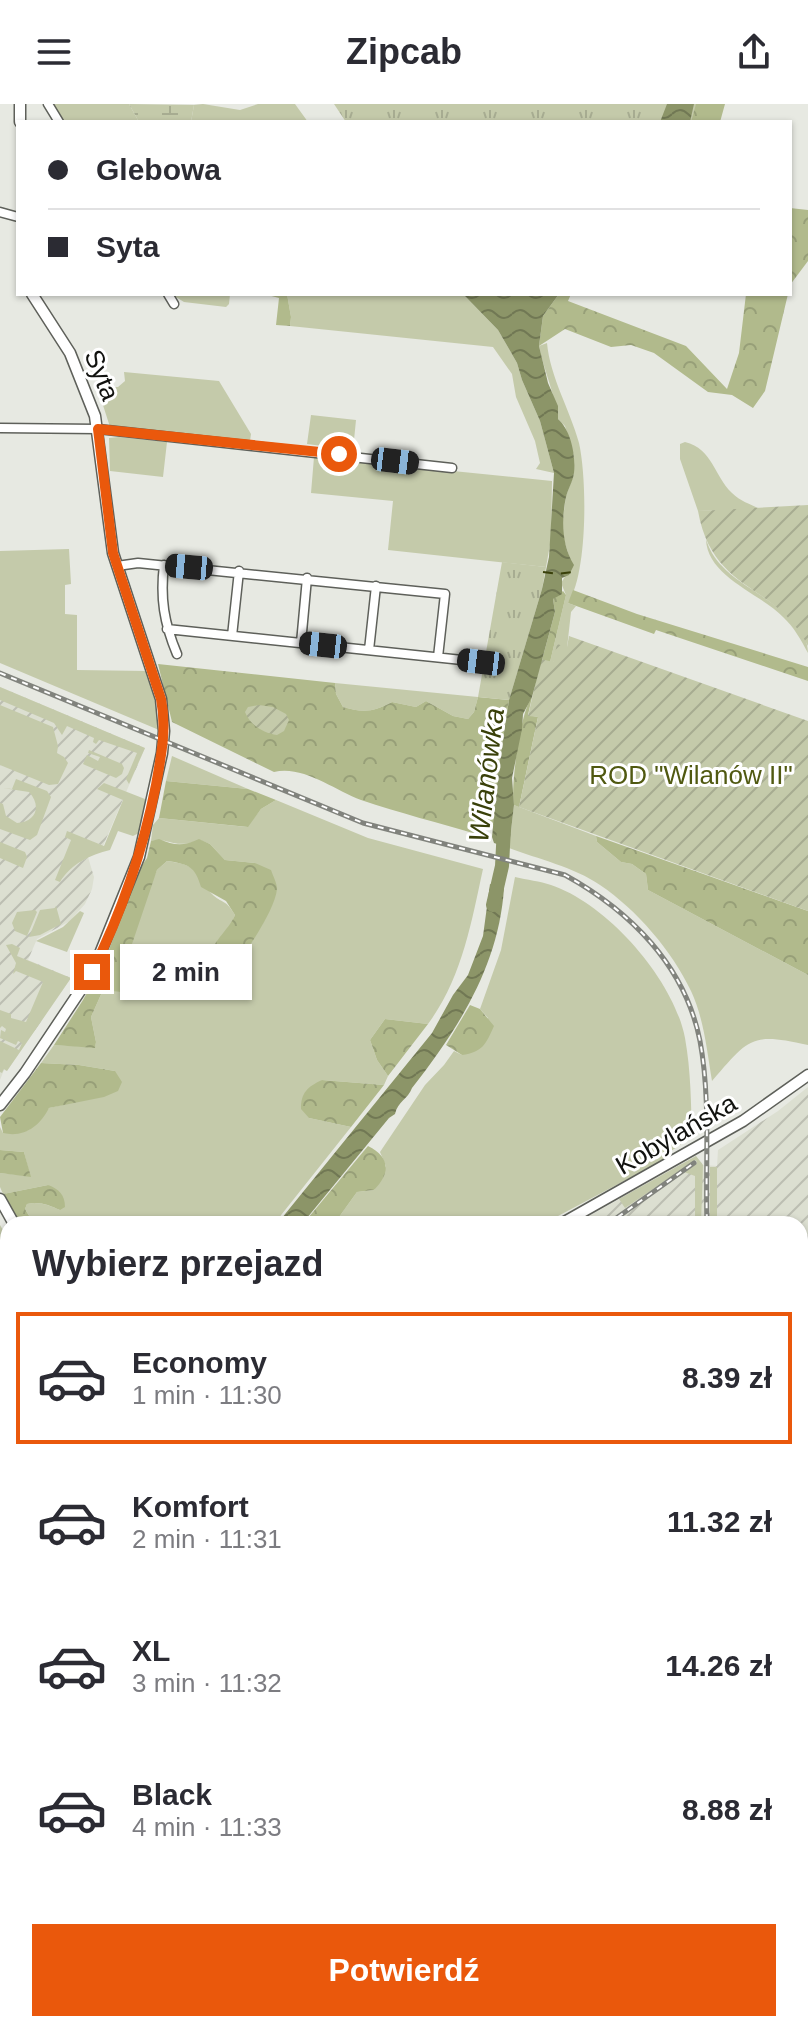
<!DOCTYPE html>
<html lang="pl">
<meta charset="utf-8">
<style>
:root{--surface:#fff;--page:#f2f2f3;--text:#2b2b33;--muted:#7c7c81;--line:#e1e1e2;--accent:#ea580c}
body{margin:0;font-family:Arial,sans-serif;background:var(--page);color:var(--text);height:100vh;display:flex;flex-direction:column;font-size:30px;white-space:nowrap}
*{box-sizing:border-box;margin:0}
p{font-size:26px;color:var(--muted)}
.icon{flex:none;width:44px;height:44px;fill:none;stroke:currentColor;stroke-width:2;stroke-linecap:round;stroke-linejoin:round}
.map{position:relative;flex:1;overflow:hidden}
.details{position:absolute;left:0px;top:1112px;width:808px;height:816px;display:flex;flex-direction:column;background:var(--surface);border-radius:24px 24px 0 0;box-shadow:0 2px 6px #0004}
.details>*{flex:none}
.guide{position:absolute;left:16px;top:16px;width:776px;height:176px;border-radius:0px;box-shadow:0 2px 6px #0004;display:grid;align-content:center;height:176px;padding:0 32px;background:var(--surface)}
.end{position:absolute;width:36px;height:36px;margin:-18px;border:10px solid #ea580c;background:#fff;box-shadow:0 0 0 4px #fff}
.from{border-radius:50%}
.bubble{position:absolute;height:56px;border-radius:0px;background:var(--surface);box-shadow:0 2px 6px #0004;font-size:26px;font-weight:700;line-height:56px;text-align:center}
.car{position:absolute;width:24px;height:48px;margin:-24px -12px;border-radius:10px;box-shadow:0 0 6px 2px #0007;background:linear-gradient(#222 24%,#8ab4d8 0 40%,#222 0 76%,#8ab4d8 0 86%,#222 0)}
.guide b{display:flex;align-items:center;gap:28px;height:76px;font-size:30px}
.guide b+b{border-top:2px solid var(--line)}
.guide i{width:20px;height:20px;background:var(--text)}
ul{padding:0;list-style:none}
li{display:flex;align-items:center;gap:24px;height:132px;margin:0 16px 12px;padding:0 16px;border:4px solid transparent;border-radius:0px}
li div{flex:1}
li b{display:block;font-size:30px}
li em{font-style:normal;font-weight:700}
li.selected{border-color:var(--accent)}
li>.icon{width:72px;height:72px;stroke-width:1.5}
h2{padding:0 32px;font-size:36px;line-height:96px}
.action{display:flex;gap:16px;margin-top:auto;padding:16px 32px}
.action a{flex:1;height:92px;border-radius:0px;background:var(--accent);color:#fff;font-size:32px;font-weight:700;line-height:92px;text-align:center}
header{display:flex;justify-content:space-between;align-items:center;height:104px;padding:0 32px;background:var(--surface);font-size:36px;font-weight:700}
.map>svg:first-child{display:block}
.industrial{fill:url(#industrial-furrows)}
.grass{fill:#c4caaa}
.forest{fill:url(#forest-crowns)}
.wetland{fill:url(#wetland-marsh)}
.park{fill:url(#park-tufts)}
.garden{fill:url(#garden-furrows)}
.water{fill:url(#water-waves)}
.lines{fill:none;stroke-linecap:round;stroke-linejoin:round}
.river{stroke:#8c9568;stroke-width:14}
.ferry{stroke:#394009;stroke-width:2;stroke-dasharray:10 8;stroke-linecap:butt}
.minor-casing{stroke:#5e605a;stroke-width:11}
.tertiary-casing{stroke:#5e605a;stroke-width:13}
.minor{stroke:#fff;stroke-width:8}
.tertiary{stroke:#fff;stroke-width:10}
.rail-casing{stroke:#81837d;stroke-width:5}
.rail{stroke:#fff;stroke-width:2;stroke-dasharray:6;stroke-linecap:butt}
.route{stroke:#ea580c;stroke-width:10}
.labels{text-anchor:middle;stroke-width:6;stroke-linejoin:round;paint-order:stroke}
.street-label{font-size:26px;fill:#11120f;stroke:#fff}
.park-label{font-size:26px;fill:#505911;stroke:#fff}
.water-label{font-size:28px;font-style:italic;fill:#394009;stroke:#fff}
</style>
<header><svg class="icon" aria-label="menu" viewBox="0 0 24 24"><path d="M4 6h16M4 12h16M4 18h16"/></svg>Zipcab<svg class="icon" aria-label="share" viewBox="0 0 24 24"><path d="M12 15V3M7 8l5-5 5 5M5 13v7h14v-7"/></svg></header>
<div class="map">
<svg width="808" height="1928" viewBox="0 0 808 1928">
<defs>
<pattern id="industrial-furrows" width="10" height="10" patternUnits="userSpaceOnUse" patternTransform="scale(2)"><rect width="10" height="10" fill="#dcdfd1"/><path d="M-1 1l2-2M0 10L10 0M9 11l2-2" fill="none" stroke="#bcbeb2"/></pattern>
<pattern id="forest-crowns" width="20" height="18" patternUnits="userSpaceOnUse" patternTransform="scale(2)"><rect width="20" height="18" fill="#b1ba8c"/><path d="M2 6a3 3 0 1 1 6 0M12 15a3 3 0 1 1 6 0" fill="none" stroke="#979f78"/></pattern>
<pattern id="wetland-marsh" width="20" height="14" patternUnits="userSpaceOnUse" patternTransform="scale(2)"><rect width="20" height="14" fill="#c4caaa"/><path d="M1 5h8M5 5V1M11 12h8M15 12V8" fill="none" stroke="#a7ac91"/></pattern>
<pattern id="park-tufts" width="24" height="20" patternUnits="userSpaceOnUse" patternTransform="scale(2)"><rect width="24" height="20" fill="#c4caaa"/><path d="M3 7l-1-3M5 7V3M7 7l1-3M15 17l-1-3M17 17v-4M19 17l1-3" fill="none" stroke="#a7ac91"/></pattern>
<pattern id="garden-furrows" width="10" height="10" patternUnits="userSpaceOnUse" patternTransform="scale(2)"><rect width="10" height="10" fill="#c4caaa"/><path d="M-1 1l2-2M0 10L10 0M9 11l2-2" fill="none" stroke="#a7ac91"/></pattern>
<pattern id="water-waves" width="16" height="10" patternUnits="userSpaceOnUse" patternTransform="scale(2)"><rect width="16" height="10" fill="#8c9568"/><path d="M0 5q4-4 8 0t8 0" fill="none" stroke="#717854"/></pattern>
</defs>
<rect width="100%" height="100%" fill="#e7e9e2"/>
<path class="industrial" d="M0,583l145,61 -42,98 -36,-14 4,8 -11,42 8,-12 20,-13 6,20 -2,12 -7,15 -15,17 -33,18 -9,21 43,18 -64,93 -3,-1 -4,10z
M808,983v681l-8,-6v-538h-225l121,-68 7,9 14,1 1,-16 60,-39z
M8,1532v388h681v8h-689v-387z"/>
<path class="grass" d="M50,0h79l10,18h-78z
M203,0l37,6 18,-6h37l13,18h-117l3,-17z
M171,190h59l-1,10 -3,3 -42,-5z
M287,190h176l35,36 19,33 5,17 18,41 14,52 -18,-4 4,-6 -5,-22 -19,-44 -4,-23 -19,-27 -203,-21 1,-9z
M547,239c3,34 23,67 32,100 8,35 9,130 -11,160l8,3 -5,6 -4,36 -14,14h-3l16,-67 -5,-12 5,-8 4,-16 -7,-22v-19l3,-22 8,-22v-18l-9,-30 -7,-7c-3,-25 -14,-48 -19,-73z
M124,268l95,9 32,53 -1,7 -140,-14 -8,-25v-15h16l7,-6z
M311,311l45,5 -3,30 -46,-6z
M119,333l48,5 -4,35 -53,-6 -1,-33z
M685,338c28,7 29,34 47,51 8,8 18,11 28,16l-62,2 -18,-52v-15z
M314,353l238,24 -1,58 -5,28 -158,-17 5,-49 -82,-8z
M706,435c3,10 8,19 16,27 23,26 86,47 86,87 -7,-13 -14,-26 -25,-36 -23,-24 -76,-40 -77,-78z
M69,445l2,35 -6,1v29l12,1v55l70,1 11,42 1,17 -159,-67v-112z
M335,579l143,14 -4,15 -6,7 -15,-3 -27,-15 -10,6 -24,-5c-18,10 -29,11 -49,5l-7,-13z
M0,583l145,61 -16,36 -3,-5 11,-26 -38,-13 -3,4 -3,-2 1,-4 -27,-12 -5,9 -8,-12 -54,-23z
M0,601l53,22 5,19 -1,7 7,4 4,6 -10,21 -9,1 -49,-20z
M89,646l33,14 2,4 -2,6 -6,4 -31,-13 -2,-1 4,-9 11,6 2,-4 -12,-4z
M172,652l76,33 -82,-8z
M16,675l31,12 4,6 -14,38 -7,5 -30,-11v-26l3,1 3,12 11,7c19,-1 25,-17 12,-31l-26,-4 9,1z
M104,679l41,16 2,6 -6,27 -8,4 -15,-5 -8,19c-20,5 -39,14 -50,32l-5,-2 16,-40 -6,-3 2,-6 37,15 19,-46 -26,-11z
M276,696l92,38 115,31c-12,55 -21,109 -55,155l-43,-5 -15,21 7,20 11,16 -4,9 -62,-5 -13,38 42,9 -77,97h-240l-9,-15 2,-5c11,-3 22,1 33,6l-12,-25 -45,9 -3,-7v-14l30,3 -6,-24 -24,-2v-23l3,6h15l11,-3 20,-22 34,-8 32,-29 -36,-6 -38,-2 13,-18 41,2 1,-5 -5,-25 12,-27 30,-8 -9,-5 -4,-20 37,-87 10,-9c36,5 23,11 45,33 10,10 13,4 23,21l-4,9 -21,27 29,11 34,-60 -18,-39 -30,-3 -15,-16 -10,-4c-28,10 -29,-3 -49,1l2,-16 6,-7 88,9 14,-18z
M514,701l82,31 1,6 24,20 11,2 14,10 2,16 160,85v70c-57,-13 -59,-7 -96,36 -5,-30 -8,-62 -21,-90 -19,-40 -54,-81 -91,-106 -26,-18 -62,-26 -91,-37z
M0,738l25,10 2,5 -4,11 -23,-10z
M515,773c12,3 25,4 36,8 57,19 123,95 134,153 6,33 6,66 7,99l-24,16 3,3 -128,68h-209l23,-32 17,-2 12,-24 -6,-14 45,-67 19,-20 10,-14 8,4 26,-37 -8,-9 21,-59z
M56,802l5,18 -21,11 -11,2 11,-27 15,-2z
M35,806l2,2 -10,24 -12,-5 -3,-8 5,-11z
M80,807l4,2 -17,39 -31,-11 27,-14z
M12,840l8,4 -3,8 54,22 -64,93 -3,-2 -2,4 -2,-1v-31l19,9 3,-7 -4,-2 -2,4 -16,-7 1,-8 4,2 1,-3 -4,-3 -2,2v-18l11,4v4l15,4 17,-40 -27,-11 -3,3 3,-11 -10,-18z
M696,1052l7,9 -2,59h-6v-48l-11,-4 13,-9 -1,-3 -71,48 -6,-9z
M710,1063h7v57h-7z
M0,1121l8,14v85h-8z
M0,1296l8,4v77l-8,-4z
M0,1650l8,6v58l-3,4 -5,-4z"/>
<path class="forest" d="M694,0h31l-5,18h-30z
M790,104l18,2v51l-18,24z
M264,190h23l4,23 -1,9 -14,-1 3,-27z
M559,190h12l-3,7 118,45 41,43 12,-36 7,-59h42l-23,97 -12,17 -21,-13 -24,-3 -54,-39 -23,-8 -20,2 -46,-18 -26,17 4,-30z
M573,486l64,24 171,53v14l-152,-51 -2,4 -86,-31z
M563,487l3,4 -16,67 -8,-2 13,-48 -2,-13z
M158,560l177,19 1,11 7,13c20,6 31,5 49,-5l24,5 10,-6 27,15 15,3 6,-7 4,-15 31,3 -10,65 -4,60 -12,1 -4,9c-39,-12 -80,-22 -118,-35 -27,-10 -58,-35 -87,-28l-102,-50z
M532,593l-4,18 10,2 -19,90 -5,-2c-4,-18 7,-96 18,-108z
M166,677l82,8 28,11 -15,9 -13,18 -89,-9z
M596,732l212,75v64l-160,-85 -2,-16 -14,-10 -11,-2 -24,-20z
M159,735c16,7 25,7 40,0l11,5 15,16 30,3 16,7c2,6 6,13 6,19 -2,22 -33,66 -47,84l-6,1 -12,-5c-9,-22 15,-35 23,-54l-9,-14 -25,-14c-6,-21 -13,-23 -34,-26l-10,9 -26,77 -11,10 4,20 14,9 2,8 -37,-4 -12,27 5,25 -1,6 -41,-3 29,-45 22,-40 34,-90 8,-12 4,-17z
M470,901l10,4 14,17c-8,18 -11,26 -32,29l-16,-10z
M385,915l43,5 -40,52 -11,-16 -7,-20z
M41,959l38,2 36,6 7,11 -4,9 -14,6 -55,11c-9,18 -25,30 -46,25l-3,-16z
M322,976l62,5 -33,42 -42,-9 -8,-9c0,-16 6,-22 21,-29z
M368,1042c22,11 23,27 6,44l-17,2 -23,32h-31z
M0,1046l24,2 7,25 -31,-4z
M48,1081c11,4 17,10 17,22l-5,3c-11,-5 -21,-9 -33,-6l-2,5 9,15h-13l-18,-30z"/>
<path class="wetland" d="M129,0l65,1 -3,17h-52z"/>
<path class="park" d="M334,0h362l-5,18h-345z
M502,458l44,5 -4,22 -33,111 -31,-3z"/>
<path class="garden" d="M808,401v141c-32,-64 -95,-52 -110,-135z
M569,532l239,85v190l-289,-104 19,-90 -10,-1 13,-57 12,3 4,-18 10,3z
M259,601l14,2 13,7 3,6 -5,11 -7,4c-14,-2 -27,-10 -32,-23l3,-5z"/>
<path class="water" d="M667,0h27l-4,18h-30z
M463,190h96l-16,22 -4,30 9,37 10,23v13c13,11 18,37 16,54 -1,8 -6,16 -8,24 -5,24 -4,48 8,68l-5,10 -7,3v16l-9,5 2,13 -13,48 -10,37 -9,17 -1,15 -10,49 2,27 -5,43 -15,-5 -2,-6 7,-72 10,-65 33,-111 7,-32 5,-84 -14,-52 -18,-41 -5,-17 -19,-33z
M490,780l14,4c-5,77 -45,140 -92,200 -4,11 -14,13 -17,26l-6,4 -87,106h-25l155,-191 21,-38 15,-20 15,-39z"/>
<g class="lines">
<path class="river" d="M493,801l9,-39 2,-39"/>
<path class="ferry" d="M543,468l15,2 14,-2"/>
<g class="minor-casing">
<path id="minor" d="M48,0l11,18
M0,108l18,5
M168,190l6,10
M0,324l98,1 354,39
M164,461c-4,33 0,58 13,89
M117,462l21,-3 307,31 -7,63
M167,525l314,33
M232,532l7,-65
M301,539l6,-65
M369,546l7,-64
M0,1403l8,-4
M0,1517l8,-8"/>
</g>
<g class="tertiary-casing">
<path id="tertiary" d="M20,0v18
M0,1001l25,-32 57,-85 17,-32 40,-99 23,-104 2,-22 -3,-32 -48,-146 -18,-137 -25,-63 -38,-59
M0,1095l14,25
M561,1120l182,-103 65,-46"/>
</g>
<use href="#minor" class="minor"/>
<use href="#tertiary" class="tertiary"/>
<g class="rail-casing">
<path id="rail" d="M0,569l363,150 202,52c65,36 120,90 135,166 11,59 5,123 7,183
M608,1120l86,-61
M0,1727l8,-10
M138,1928l7,-8
M164,1928l6,-8
M178,1928l7,-8
M198,1928l6,-8
M235,1928l6,-8
M481,1928l6,-8
M566,1928l6,-8
M603,1928l6,-8
M663,1928l3,-8
M682,1928l1,-8"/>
</g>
<use href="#rail" class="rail"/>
</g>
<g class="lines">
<path class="route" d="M92,868c30,-60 51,-122 64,-187 5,-29 11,-56 5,-86l-48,-146 -15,-124 241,25"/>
</g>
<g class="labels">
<g class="street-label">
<text transform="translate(102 271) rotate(68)" y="9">Syta</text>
<text transform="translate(676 1030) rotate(-30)" y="9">Kobylańska</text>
</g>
<g class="park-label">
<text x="691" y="680">ROD "Wilanów II"</text>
</g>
<g class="water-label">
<text transform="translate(486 671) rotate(-83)" y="10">Wilanówka</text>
</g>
</g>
</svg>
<i class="end from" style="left:339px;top:350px"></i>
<i class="end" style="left:92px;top:868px"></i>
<div class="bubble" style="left:120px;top:840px;width:132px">2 min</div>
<i class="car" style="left:395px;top:357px;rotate:97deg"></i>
<i class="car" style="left:189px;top:463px;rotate:275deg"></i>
<i class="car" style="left:323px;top:541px;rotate:276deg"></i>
<i class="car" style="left:481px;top:558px;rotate:277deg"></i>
<div class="guide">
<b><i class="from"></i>Glebowa</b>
<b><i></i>Syta</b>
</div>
<section class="details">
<h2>Wybierz przejazd</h2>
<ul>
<li class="selected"><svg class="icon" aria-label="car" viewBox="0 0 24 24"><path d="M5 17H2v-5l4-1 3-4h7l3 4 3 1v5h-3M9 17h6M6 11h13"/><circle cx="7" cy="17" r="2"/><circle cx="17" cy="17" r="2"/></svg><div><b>Economy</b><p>1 min · 11:30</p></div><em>8.39 zł</em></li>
<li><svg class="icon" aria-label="car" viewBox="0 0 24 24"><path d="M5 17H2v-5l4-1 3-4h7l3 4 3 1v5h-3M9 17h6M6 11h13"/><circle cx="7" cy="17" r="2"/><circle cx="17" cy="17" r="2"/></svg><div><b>Komfort</b><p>2 min · 11:31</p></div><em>11.32 zł</em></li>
<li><svg class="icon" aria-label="car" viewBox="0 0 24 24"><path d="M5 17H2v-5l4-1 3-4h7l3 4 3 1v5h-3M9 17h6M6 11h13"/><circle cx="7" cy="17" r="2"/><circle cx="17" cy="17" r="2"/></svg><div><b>XL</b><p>3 min · 11:32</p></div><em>14.26 zł</em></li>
<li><svg class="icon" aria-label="car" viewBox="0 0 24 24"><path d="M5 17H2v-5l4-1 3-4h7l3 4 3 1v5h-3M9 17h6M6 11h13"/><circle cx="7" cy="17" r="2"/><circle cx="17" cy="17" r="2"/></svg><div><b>Black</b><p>4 min · 11:33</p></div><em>8.88 zł</em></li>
</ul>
<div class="action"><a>Potwierdź</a></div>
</section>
</div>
